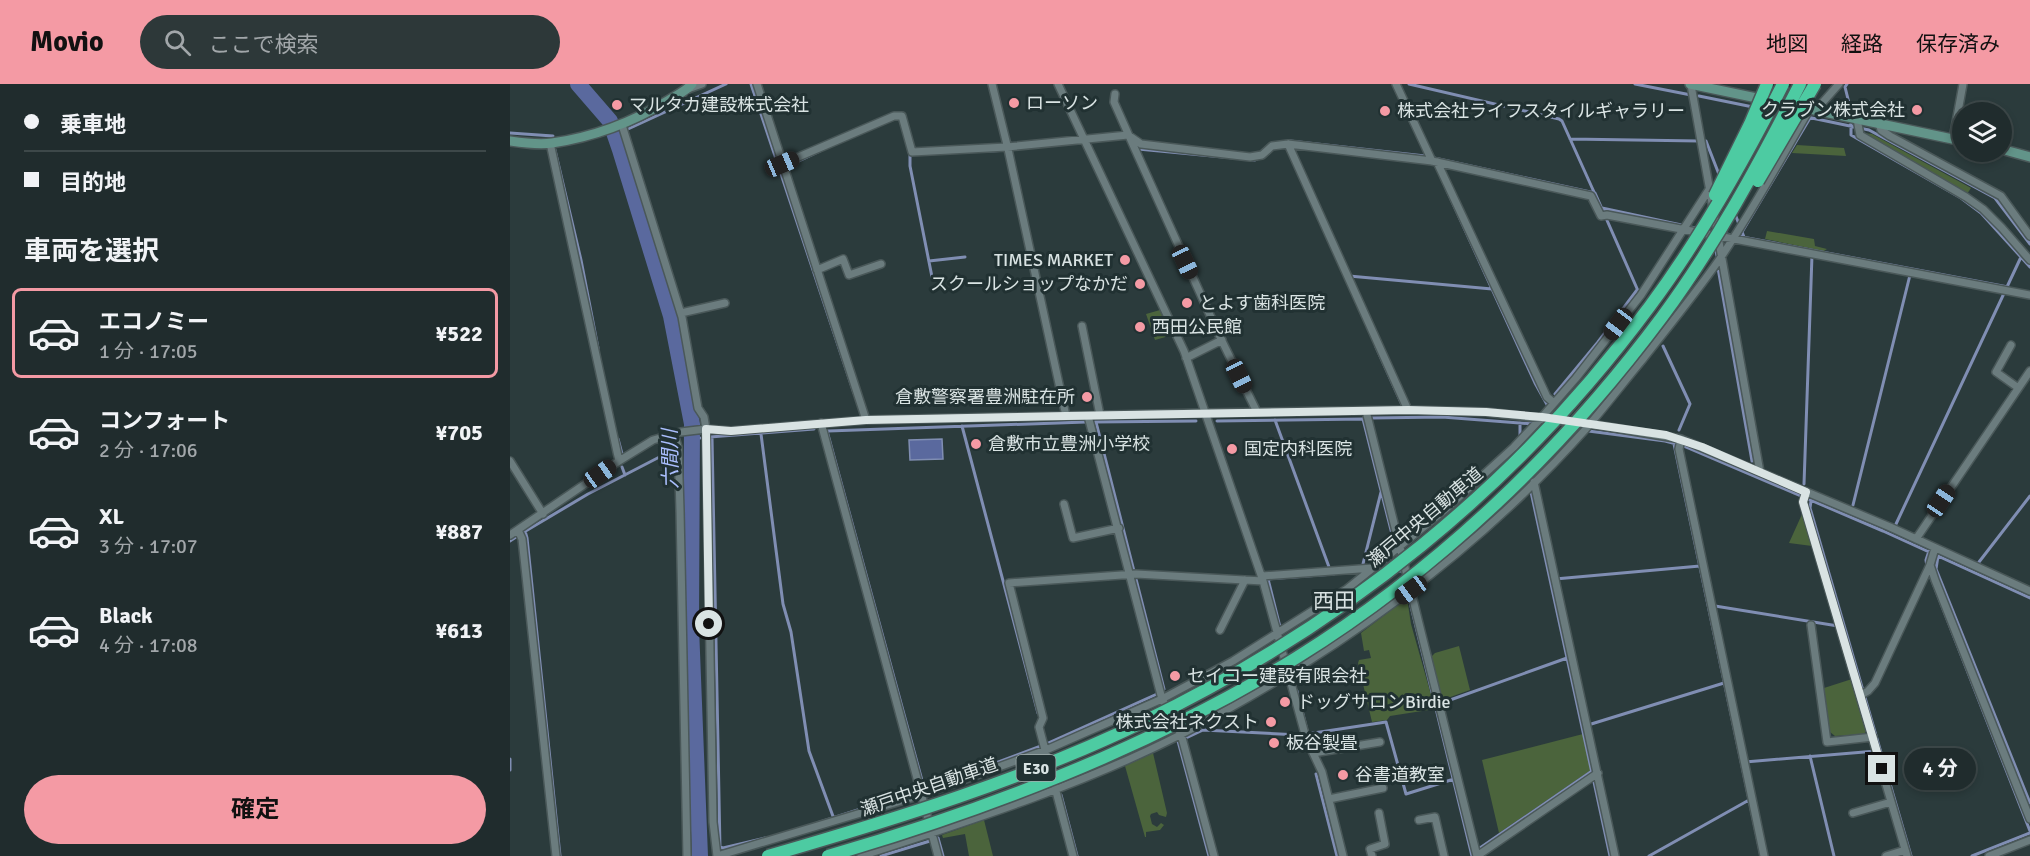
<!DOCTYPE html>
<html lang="ja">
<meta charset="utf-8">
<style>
:root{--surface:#202c2d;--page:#2d3839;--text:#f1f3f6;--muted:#a2a7aa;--line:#3d4849;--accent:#f49aa4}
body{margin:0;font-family:Signika,"Noto Sans JP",sans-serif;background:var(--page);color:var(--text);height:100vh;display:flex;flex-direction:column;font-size:22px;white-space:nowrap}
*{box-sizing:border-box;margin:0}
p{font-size:20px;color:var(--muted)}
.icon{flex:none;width:33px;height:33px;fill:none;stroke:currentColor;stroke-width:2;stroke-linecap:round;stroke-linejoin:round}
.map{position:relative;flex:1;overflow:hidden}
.details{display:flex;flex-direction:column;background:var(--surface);width:510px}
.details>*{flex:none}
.banner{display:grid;align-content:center;height:132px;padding:0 24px;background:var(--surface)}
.controls{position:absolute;left:1442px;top:18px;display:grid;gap:12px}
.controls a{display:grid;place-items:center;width:60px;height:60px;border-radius:50%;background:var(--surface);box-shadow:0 3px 9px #0003,0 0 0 2px var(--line);font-size:30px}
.end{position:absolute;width:27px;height:27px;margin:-14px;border:8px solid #d9e3e3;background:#111;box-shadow:0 0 0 3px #111}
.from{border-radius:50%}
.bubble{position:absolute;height:42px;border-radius:21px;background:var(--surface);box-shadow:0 3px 9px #0003,0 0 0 2px var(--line);font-size:20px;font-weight:700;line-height:42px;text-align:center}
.car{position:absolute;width:18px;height:36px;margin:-18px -9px;border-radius:8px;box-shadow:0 0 4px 2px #0007;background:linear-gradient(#222 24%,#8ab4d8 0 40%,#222 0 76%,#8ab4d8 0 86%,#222 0)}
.banner b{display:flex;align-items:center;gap:21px;height:57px;font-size:22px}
.banner b+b{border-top:2px solid var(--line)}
.banner i{width:15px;height:15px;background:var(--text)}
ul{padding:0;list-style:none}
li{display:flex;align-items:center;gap:18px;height:90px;margin:0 12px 9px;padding:0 12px;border:3px solid transparent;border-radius:9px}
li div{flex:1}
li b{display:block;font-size:22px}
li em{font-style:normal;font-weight:700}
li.on{border-color:var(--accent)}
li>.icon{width:54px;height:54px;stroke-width:1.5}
h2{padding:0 24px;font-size:27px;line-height:72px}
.action{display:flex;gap:12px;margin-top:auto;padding:12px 24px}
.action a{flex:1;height:69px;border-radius:36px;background:var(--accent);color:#111;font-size:24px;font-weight:700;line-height:69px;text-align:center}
header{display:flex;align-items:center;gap:36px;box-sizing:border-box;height:84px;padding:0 30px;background:var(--accent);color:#111}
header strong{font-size:28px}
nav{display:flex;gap:33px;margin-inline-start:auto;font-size:21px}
.search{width:420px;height:54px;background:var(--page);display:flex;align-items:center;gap:15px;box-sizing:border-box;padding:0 21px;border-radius:33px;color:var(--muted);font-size:22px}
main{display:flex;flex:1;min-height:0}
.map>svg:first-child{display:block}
.green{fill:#4b643c}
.water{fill:#5a699e;stroke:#808eb3;stroke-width:1.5}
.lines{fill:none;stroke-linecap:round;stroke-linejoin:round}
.stream{stroke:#808eb3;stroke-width:3}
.river{stroke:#5a699e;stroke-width:16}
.minor-casing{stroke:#4a5859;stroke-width:10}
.secondary-casing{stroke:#4a5859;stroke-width:12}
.minor{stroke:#6b7c7e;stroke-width:7}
.secondary{stroke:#629489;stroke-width:9}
.motorway-bridge-casing{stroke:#4a5859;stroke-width:15;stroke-linecap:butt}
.motorway-bridge{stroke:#4dcba2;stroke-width:12}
.route{stroke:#d9e3e3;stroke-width:8}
.poi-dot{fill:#f49aa4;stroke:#213132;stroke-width:2}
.labels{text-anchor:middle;stroke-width:6;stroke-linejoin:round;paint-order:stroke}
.shield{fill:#213132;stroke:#a2aeae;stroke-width:1.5}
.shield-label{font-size:16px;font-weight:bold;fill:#d9e3e3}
.poi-label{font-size:18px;fill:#d9e3e3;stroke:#213132;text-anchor:start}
.street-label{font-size:18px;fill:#d9e3e3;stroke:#213132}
.water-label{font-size:20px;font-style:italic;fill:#aabefd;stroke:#213132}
.quarter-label{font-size:21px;fill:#d9e3e3;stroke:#213132}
</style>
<header>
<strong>Movio</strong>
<div class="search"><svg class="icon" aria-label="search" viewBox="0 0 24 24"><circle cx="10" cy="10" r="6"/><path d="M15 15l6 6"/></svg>ここで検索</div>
<nav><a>地図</a><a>経路</a><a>保存済み</a></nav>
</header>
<main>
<section class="details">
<div class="banner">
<b><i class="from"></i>乗車地</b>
<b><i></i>目的地</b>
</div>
<h2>車両を選択</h2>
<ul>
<li class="on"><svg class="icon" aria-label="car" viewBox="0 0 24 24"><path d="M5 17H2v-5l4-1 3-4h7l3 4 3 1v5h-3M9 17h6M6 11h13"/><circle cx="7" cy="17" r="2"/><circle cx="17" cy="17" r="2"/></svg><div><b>エコノミー</b><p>1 分 · 17:05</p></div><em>¥522</em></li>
<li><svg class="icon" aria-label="car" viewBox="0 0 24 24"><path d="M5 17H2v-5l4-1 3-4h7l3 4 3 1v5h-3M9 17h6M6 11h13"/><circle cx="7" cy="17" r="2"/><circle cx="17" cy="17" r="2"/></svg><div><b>コンフォート</b><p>2 分 · 17:06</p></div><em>¥705</em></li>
<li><svg class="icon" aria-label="car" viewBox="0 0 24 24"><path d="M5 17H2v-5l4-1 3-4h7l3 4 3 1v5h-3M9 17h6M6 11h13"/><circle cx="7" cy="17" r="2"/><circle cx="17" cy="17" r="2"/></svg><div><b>XL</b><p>3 分 · 17:07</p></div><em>¥887</em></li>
<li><svg class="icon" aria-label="car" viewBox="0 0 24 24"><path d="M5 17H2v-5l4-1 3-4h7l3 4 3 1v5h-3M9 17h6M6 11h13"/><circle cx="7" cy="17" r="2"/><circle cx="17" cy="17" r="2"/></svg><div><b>Black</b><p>4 分 · 17:08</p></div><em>¥613</em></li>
</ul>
<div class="action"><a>確定</a></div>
</section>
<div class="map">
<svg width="1520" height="772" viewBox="0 0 1520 772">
<rect width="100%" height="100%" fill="#2b3b3c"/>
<path class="green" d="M1354,49l8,1 99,54 -4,6z
M1287,61l47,3 2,8 -54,-3z
M1257,147l47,8 1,7 12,3 -3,2 -59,-12z
M650,226l9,26 -14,4 -9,-26z
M1293,428l9,34 -23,-3z
M897,514l4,26 24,85 -45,7 -3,4 -15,2 -14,-59 1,-3 12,-2 -2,-8 -5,1 -3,-18z
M949,562l11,44 -28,10 -11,-43 4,-4z
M1342,595l15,51 -3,4 -29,2 -5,-4 -6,-44z
M1073,650l8,36 -92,63 -17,-73z
M643,669l14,60 -1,4 -7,-2 -2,-3 -6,2 -1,2 2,8 5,3 4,-4 3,2 -4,5 -14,2v5h-1l-20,-71z
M474,736l9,36h-24l-4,-22 -22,4 -1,-3z"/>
<path class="water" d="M432,355l1,20 -33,1 -1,-20z"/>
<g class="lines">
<path class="stream" d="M241,0l103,309
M899,0l150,35 3,2 32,71
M1125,0l56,11
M1337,0l-2,3 5,20
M1189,12l54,11
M1297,33l62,13 126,68 35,46
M1341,38v13l110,63 20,15 49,54
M0,49l43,3
M105,51l111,-51
M1060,55l129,2
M780,57l135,15 170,37 44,100
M1194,57h2l14,36
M626,62l2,3 117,11 14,-7
M45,66l26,110 17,88
M479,67l20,-1
M400,70v12l22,111
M276,83l34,-16
M929,89l96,210 19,34
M1092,124l98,21
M1225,130l9,23
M1232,148l68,-114
M1211,149l287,54
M1205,161l2,11
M419,177l36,-4
M1208,184l34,193
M839,192l143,13
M706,236l8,18
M1153,262l27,58 -11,26
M866,263l27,60
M1045,310l43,-52 39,-52
M862,334l70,-1 104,8
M853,335l32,127
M765,336l54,147
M707,337l147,-2
M585,338l101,-1
M586,338l68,267
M1010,339v16
M452,342l76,287
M1063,345l92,12 19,5 199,85 147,67
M317,347l97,357
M318,347l258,-9
M251,350l22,170 8,28 18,119 25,68
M200,353l104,-8
M202,353l8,412
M182,354h8
M108,355l4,15
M1164,360l87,412
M176,367l6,1
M112,383l3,8
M1018,394l64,295
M1294,400l8,-229
M1301,417l-1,7 101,348
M1343,421l57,-230
M1386,440l125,-267
M15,447l2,7 33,318
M14,448l64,-38 85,-44
M0,457l9,-6
M1428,472l-2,13 94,234
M1469,478l51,-66
M853,480l18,-72
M1417,483l-1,-7 3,-9
M885,487h7
M1419,489l101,258
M757,495l67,-5
M758,495l12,48
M1045,495l145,-13
M899,514l63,258
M1205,522l123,20
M787,607l11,43
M929,620l128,-46
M1078,641l136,-42
M797,650l79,-12 20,72 48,-15
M676,654l17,-8 96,5
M668,657l31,115
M536,660l111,-50
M1300,672l24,100
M0,675v11
M1235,678l131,-11
M806,690l21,82
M1084,698l16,74
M416,705l115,-43
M551,711l16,61
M307,739l100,-32
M428,754l5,18
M210,763l3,1 42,-10
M967,766l115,-79
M371,772l49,-15
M1139,772l100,-56
M1462,772l58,-23"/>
<path class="river" d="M68,0l32,37 10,29 51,166 21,108 -1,203 9,229"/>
<g class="minor-casing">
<path id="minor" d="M247,0l109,336
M482,0l16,65 58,267
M548,0l126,267 79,230 43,157 16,34 21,84
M886,0l36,77
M1181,1l69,387
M178,5l14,-5
M605,10l-1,8 20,45 85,188 38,77
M1305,27l24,-27
M1347,35l3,16 106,62 17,12 19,19 28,32
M1369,39l2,7 9,6 111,60 29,40
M112,41l60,192 16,91 6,9 2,12 7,393 4,34
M1443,55l10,-55
M40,59l69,318
M778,60l120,266
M927,78l110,235 7,6
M272,80l112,-48h8l10,36 95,-5 121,-12 13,9 109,13 12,-2 10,-9 16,-2 144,17 159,35 10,20 6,-1 423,80
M307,186l26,-11 6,16 32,-11
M171,229l44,-10
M572,242l18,89
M1501,261l-15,27 21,15
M676,274l36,-18
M856,327l111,445
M578,332l74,283 19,35 33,122
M311,339l117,433
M164,349l4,14 2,63 7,346
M1171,355l-2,10 85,407
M0,377l33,53
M1024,398l81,374
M1296,408l-3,10 104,354
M554,420l9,34 46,-10
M8,446l4,9 34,317
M0,451l109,-74 34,-21 28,-8 25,-3 25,2 135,-11 339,-7 203,-3 78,2 104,12 91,15 209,88 140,64
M1406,455l114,-168
M1425,464l-5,17 5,15 95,239
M752,492l111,-8
M1301,541l16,117 46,-5
M710,546l25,-50
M1351,611l7,-4 7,-8 55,-118
M803,669l67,-11
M819,715l54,-11
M1343,729l38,-11
M909,736l16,-3 9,39
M207,772l204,-61 125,-45 116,-51 71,-38 114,-72 100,-81 67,-61 28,-30 34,-39 65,-83 69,-107
M351,772c108,-35 219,-70 321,-122 148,-77 289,-177 402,-303 20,-23 39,-48 59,-72 26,-33 52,-65 76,-99 33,-48 61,-100 90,-150
M563,772l-34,-129 4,-9 -34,-135 127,-9 127,7
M862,772l-2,-7 15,-5 -6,-31
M967,772l121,-83
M1376,772l19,-6
M1479,772l41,-16"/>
</g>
<g class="secondary-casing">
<path id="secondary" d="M1180,0l272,57
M0,57c14,2 28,4 42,2 42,-6 81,-21 117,-43 8,-5 17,-9 23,-16
M1491,65l29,8"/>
</g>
<use href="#minor" class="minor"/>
<use href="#secondary" class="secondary"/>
<g class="motorway-bridge-casing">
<path id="motorway-bridge" d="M1248,97l57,-97
M1205,111l35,-71 17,-40
M258,772c128,-37 255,-76 375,-134 201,-97 374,-236 507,-416 52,-70 94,-145 133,-222
M318,772c162,-47 323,-109 468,-198 142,-88 267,-208 366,-341 54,-73 97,-153 138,-233"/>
</g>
<use href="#motorway-bridge" class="motorway-bridge"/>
</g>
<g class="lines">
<path class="route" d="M199,540l-3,-195 25,2 135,-11 200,-4 342,-6 78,2 56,5 124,18 36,12 104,45 -3,10 79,267"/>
</g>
<g class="poi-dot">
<circle cx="504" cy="19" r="6"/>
<circle cx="107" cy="21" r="6"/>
<circle cx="1407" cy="26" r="6"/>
<circle cx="875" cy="27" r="6"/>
<circle cx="615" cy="176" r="6"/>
<circle cx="630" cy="200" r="6"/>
<circle cx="677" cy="219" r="6"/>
<circle cx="630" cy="243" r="6"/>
<circle cx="577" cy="313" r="6"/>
<circle cx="466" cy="360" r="6"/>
<circle cx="722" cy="365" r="6"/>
<circle cx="665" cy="592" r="6"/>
<circle cx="775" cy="618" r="6"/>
<circle cx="761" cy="638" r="6"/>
<circle cx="764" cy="659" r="6"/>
<circle cx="833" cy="691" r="6"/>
</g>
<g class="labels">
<rect class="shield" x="506.5" y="671" width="39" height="26" rx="4.5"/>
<g class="shield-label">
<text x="526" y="690">E30</text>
</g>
<g class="poi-label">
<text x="516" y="25">ローソン</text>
<text x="119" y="27">マルタカ建設株式会社</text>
<text x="1395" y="32" text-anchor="end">クラブン株式会社</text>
<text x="887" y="33">株式会社ライフスタイルギャラリー</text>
<text x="603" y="182" text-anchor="end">TIMES MARKET</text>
<text x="618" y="206" text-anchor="end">スクールショップなかだ</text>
<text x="689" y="225">とよす歯科医院</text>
<text x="642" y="249">西田公民館</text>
<text x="565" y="319" text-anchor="end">倉敷警察署豊洲駐在所</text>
<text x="478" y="366">倉敷市立豊洲小学校</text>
<text x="734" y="371">国定内科医院</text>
<text x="677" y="598">セイコー建設有限会社</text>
<text x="787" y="624">ドッグサロンBirdie</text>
<text x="749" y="644" text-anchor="end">株式会社ネクスト</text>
<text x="776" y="665">板谷製畳</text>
<text x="845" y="697">谷書道教室</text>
</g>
<g class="street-label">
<text transform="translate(915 433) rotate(-40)" y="6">瀬戸中央自動車道</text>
<text transform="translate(419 703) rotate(-19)" y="6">瀬戸中央自動車道</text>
</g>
<g class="water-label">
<text transform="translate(160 375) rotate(-91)" y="7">六間川</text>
</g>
<g class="quarter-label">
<text x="824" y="524">西田</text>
</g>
</g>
</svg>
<div class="controls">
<a><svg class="icon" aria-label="layers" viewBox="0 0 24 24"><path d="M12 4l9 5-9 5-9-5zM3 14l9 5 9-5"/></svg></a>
</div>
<i class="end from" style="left:199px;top:540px"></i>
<i class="end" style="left:1372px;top:685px"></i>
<div class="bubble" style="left:1394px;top:664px;width:72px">4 分</div>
<i class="car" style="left:272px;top:80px;rotate:67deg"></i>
<i class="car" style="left:675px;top:178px;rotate:155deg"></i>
<i class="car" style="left:1108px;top:240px;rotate:217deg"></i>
<i class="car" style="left:729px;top:292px;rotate:154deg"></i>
<i class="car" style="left:90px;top:390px;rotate:55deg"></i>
<i class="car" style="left:1431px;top:417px;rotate:34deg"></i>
<i class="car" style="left:901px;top:506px;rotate:234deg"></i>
</div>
</main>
